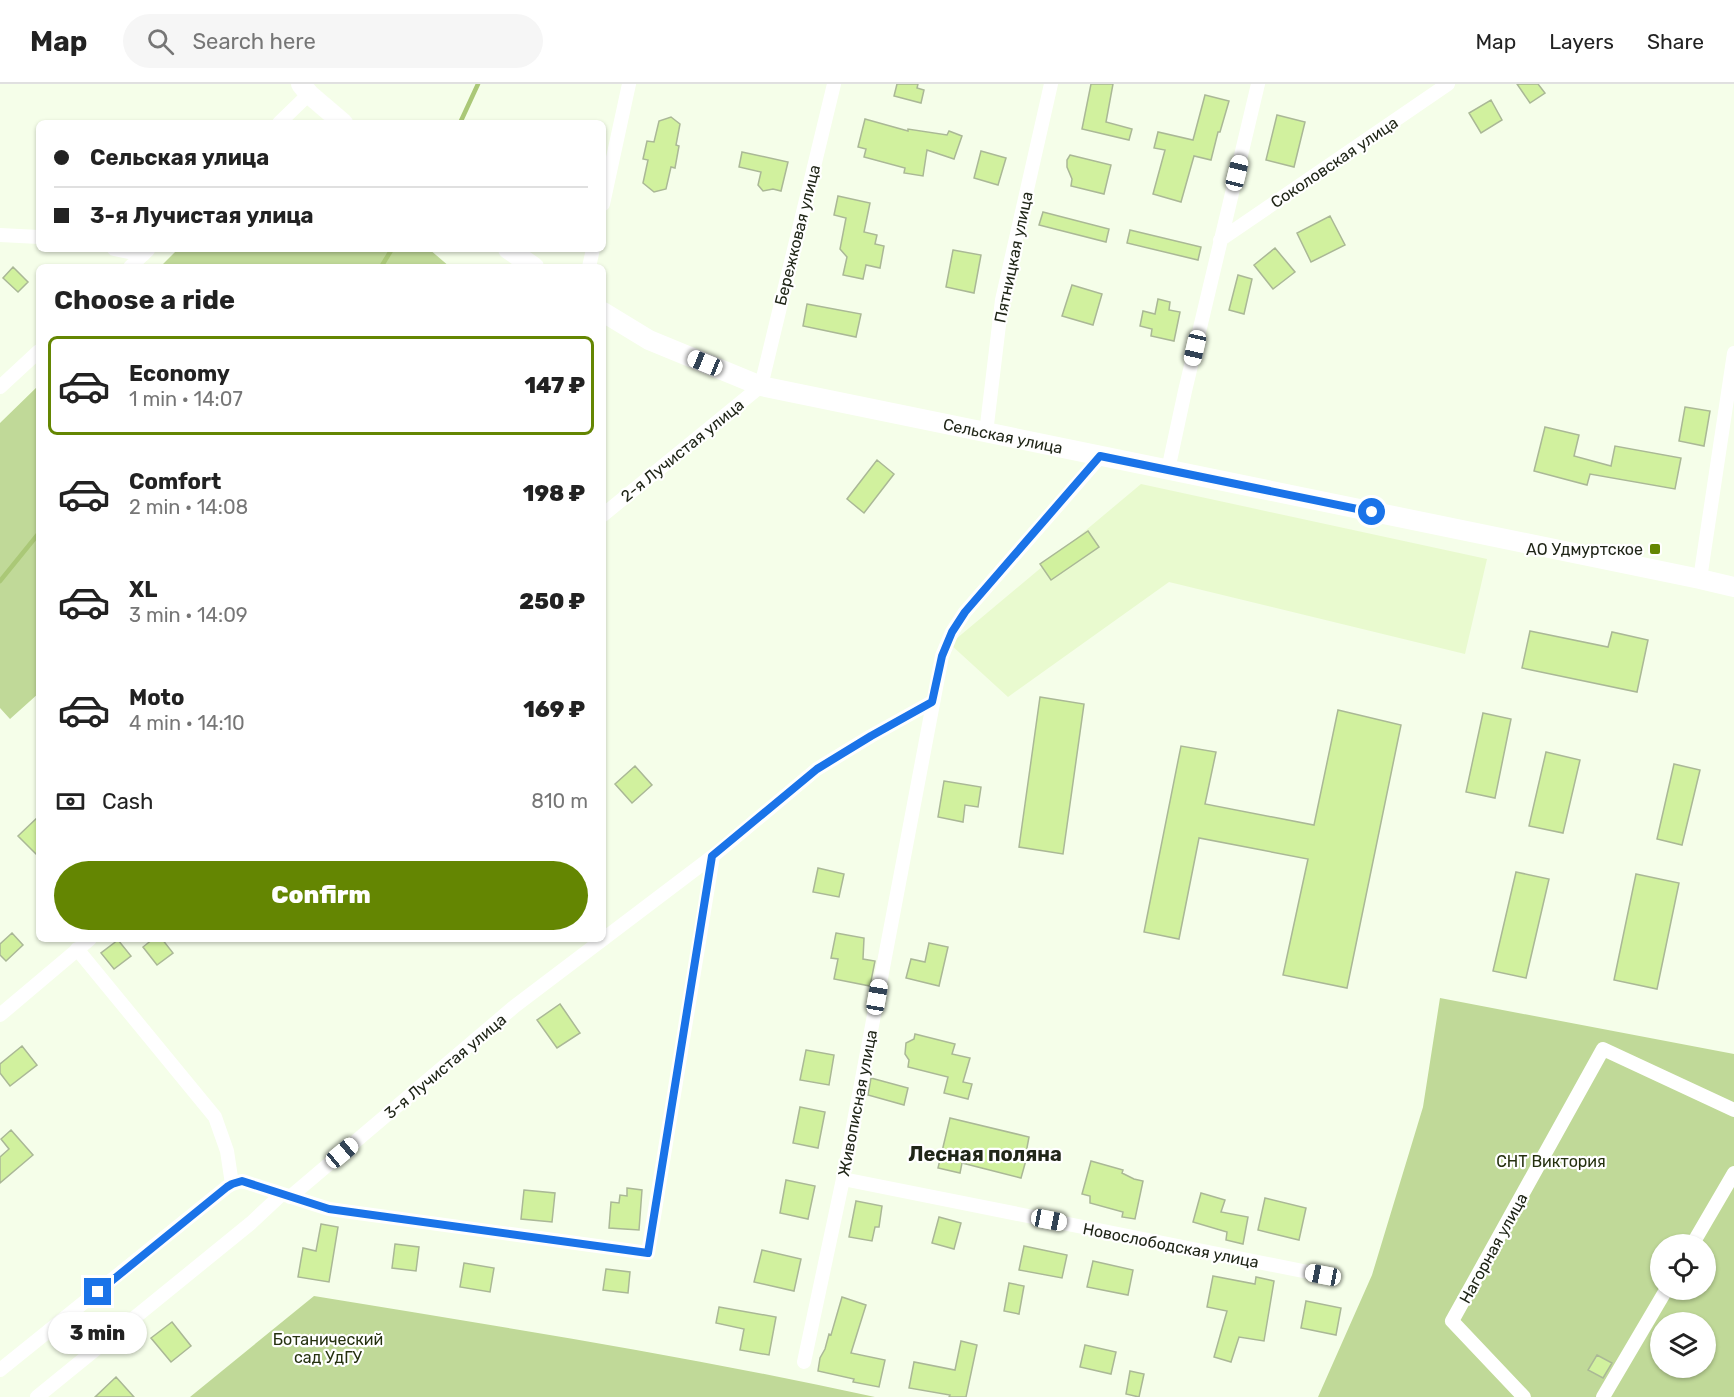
<!DOCTYPE html>
<meta charset="utf-8">
<style>
:root{--surface:#fff;--page:#f6f6f6;--text:#222;--muted:#767676;--line:#e0e0e0;--accent:#648602}
body{margin:0;font-family:Rubik,sans-serif;background:var(--page);color:var(--text);height:100vh;display:flex;flex-direction:column;font-size:22px;white-space:nowrap}
*{box-sizing:border-box;margin:0}
p{font-size:20px;color:var(--muted)}
.icon{flex:none;width:33px;height:33px;fill:none;stroke:currentColor;stroke-width:2;stroke-linecap:round;stroke-linejoin:round}
.map{position:relative;flex:1;overflow:hidden}
.sheet{position:absolute;left:36px;top:180px;width:570px;height:678px;display:flex;flex-direction:column;background:var(--surface);border-radius:9px;box-shadow:0 2px 4px #0004}
.sheet>*{flex:none}
.guide{position:absolute;left:36px;top:36px;width:570px;height:132px;border-radius:9px;box-shadow:0 2px 4px #0004;display:grid;align-content:center;height:132px;padding:0 18px;background:var(--surface)}
.tools{position:absolute;left:1650px;top:1150px;display:grid;gap:12px}
.tools a{display:grid;place-items:center;width:66px;height:66px;border-radius:50%;background:var(--surface);box-shadow:0 2px 4px #0004;font-size:30px}
.end{position:absolute;width:27px;height:27px;margin:-14px;border:8px solid #1a73e8;background:#fff;box-shadow:0 0 0 3px #fff}
.from{border-radius:50%}
.bubble{position:absolute;height:42px;border-radius:21px;background:var(--surface);box-shadow:0 2px 4px #0004;font-size:20px;font-weight:800;line-height:42px;text-align:center}
.car{position:absolute;width:18px;height:36px;margin:-18px -9px;border-radius:8px;box-shadow:0 0 4px 2px #0007;background:linear-gradient(#fff 24%,#345 0 40%,#fff 0 76%,#345 0 86%,#fff 0)}
.guide b{display:flex;align-items:center;gap:21px;height:57px;font-size:22px}
.guide b+b{border-top:2px solid var(--line)}
.guide i{width:15px;height:15px;background:var(--text)}
ul{padding:0;list-style:none}
li{display:flex;align-items:center;gap:18px;height:99px;margin:0 12px 9px;padding:0 6px;border:3px solid transparent;border-radius:9px}
li div{flex:1}
li b{display:block;font-size:22px}
li em{font-style:normal;font-weight:800}
li.active{border-color:var(--accent)}
li>.icon{width:54px;height:54px;stroke-width:1.5}
h2{padding:0 18px;font-size:27px;line-height:72px}
.pay{display:flex;align-items:center;gap:15px;height:66px;padding:0 18px;font-size:22px}
.pay p{margin-inline-start:auto}
.cta{display:flex;gap:12px;margin-top:auto;padding:12px 18px}
.cta a{flex:1;height:69px;border-radius:36px;background:var(--accent);color:#fff;font-size:24px;font-weight:800;line-height:69px;text-align:center}
header{display:flex;align-items:center;gap:36px;box-sizing:border-box;height:84px;padding:0 30px;background:var(--surface);border-bottom:2px solid var(--line)}
header strong{font-size:28px}
nav{display:flex;gap:33px;margin-inline-start:auto;font-size:21px}
.search{width:420px;height:54px;background:var(--page);display:flex;align-items:center;gap:15px;box-sizing:border-box;padding:0 21px;border-radius:33px;color:var(--muted);font-size:22px}
.map>svg:first-child{display:block}
.built{fill:#e9facf}
.green{fill:#c0d998;fill-rule:evenodd}
.lines{fill:none;stroke-linecap:round;stroke-linejoin:round}
.stream{stroke:#aac877;stroke-width:4.5}
.building{fill:#d1f19e;stroke:#aab896;stroke-width:1.5}
.street{stroke:#fff;stroke-width:14}
.secondary{stroke:#fff;stroke-width:20}
.route{stroke:#1a73e8;stroke-width:8}
.poi-dot{fill:#648602;stroke:#fff;stroke-width:2}
.labels{text-anchor:middle;stroke-width:4.5;stroke-linejoin:round;paint-order:stroke}
.street-label{font-size:16px;fill:#202618;stroke:#fff}
.poi-label{font-size:16px;fill:#202618;stroke:#fff;text-anchor:end}
.park-label{font-size:16px;fill:#25310f;stroke:#fff}
.quarter-label{font-size:20px;font-weight:bold;fill:#202618;stroke:#fff}
</style>
<header>
<strong>Map</strong>
<div class="search"><svg class="icon" aria-label="search" viewBox="0 0 24 24"><circle cx="10" cy="10" r="6"/><path d="M15 15l6 6"/></svg>Search here</div>
<nav><a>Map</a><a>Layers</a><a>Share</a></nav>
</header>
<div class="map">
<svg width="1734" height="1313" viewBox="0 0 1734 1313">
<rect width="100%" height="100%" fill="#f5fee9"/>
<path class="built" d="M1141,400l346,75 -22,95 -296,-72 -161,115 -58,-53z"/>
<path class="green" d="M178,165h251l21,18h-290z
M39,301v308l-29,26 -10,-11v-285z
M1440,914l294,56v343h-416l54,-122 51,-168zM1660,1161h46v45h-46zM1660,1239h46v45h-46z
M314,1212c187,31 375,60 561,101h-685z"/>
<g class="lines">
<path class="stream" d="M460,39l18,-39
M381,183l11,-18
M0,497l39,-48"/>
</g>
<path class="building" d="M897,0h21l-1,4 7,2 -3,13 -27,-7z
M1091,0h22l-7,38 26,7 -3,11 -47,-11z
M1517,0h21l7,9 -15,10z
M1205,11l24,6 -9,31h-2l-7,28 -17,-4 -13,46 -28,-8 12,-44 -11,-2 4,-16 35,8z
M1491,16l11,20 -21,13 -12,-20z
M1277,31l28,7 -11,45 -28,-7z
M671,33l9,7 -4,21 3,1 -4,22 -4,-1 -5,22 -12,3 -11,-9 5,-23 -5,-1 4,-18 7,1 5,-21z
M865,35l43,12v-2l39,6 2,-4 13,5 -8,23 -27,-9 -4,26 -19,-3 1,-5 -41,-11 2,-8 -8,-2z
M981,67l25,7 -8,27 -24,-7z
M742,68l46,10 -7,29 -8,-2 -10,2 -5,-6 3,-13 -22,-5z
M1070,71l41,10 -7,29 -33,-8 1,-7 -5,-12v-7z
M838,112l32,7 -6,29 13,3 -2,9 9,2 -4,22 -14,-3 -3,14 -20,-4 4,-18 -7,-8 6,-31 -12,-3z
M1043,128l66,17 -3,13 -67,-17z
M1330,132l15,29 -34,17 -14,-29z
M1130,146l71,17 -3,13 -71,-17z
M1275,164l20,24 -22,17 -19,-24z
M953,166l28,5 -7,38 -28,-6z
M13,183l15,15 -10,10 -15,-14z
M1238,191l14,4 -8,35 -15,-4z
M1072,201l30,9 -9,31 -31,-9z
M1158,215l12,3 -1,8 11,2 -6,29 -23,-5 1,-7 -12,-3 3,-15 12,3z
M807,220l54,10 -5,23 -53,-11z
M1685,323l25,4 -6,35 -25,-5z
M1545,343l34,8 -5,21 37,10 4,-20 66,12 -6,31 -85,-15 -3,11 -53,-14z
M877,376l17,14 -30,39 -17,-14z
M1088,447l11,16 -48,33 -11,-16z
M1530,547l78,16 4,-15 36,8 -11,52 -115,-24z
M1040,613l44,7 -21,150 -44,-7z
M1338,626l63,15 -54,263 -64,-13 25,-116 -109,-21 -20,101 -35,-7 37,-186 35,6 -11,52 109,21z
M1483,629l28,6 -16,79 -29,-6z
M1546,668l34,8 -17,73 -34,-7z
M1674,680l26,6 -18,75 -25,-6z
M635,682l17,19 -20,18 -17,-19z
M944,697l37,6 -3,20 -13,-2 -2,17 -25,-5z
M39,732v41l-21,-21z
M818,784l26,6 -5,23 -26,-5z
M1516,788l33,7 -23,99 -33,-7z
M1636,790l43,9 -22,106 -43,-9z
M12,849l11,12 -17,16 -6,-6v-11z
M836,849l28,5 -1,21 12,2 -5,25 -36,-7 4,-20 -7,-1z
M153,855h9l11,14 -16,12 -14,-18z
M118,856l13,16 -17,13 -13,-16z
M929,859l19,4 -9,39 -33,-8 5,-19 14,3z
M560,920l20,29 -23,15 -20,-28z
M915,950l40,10 -3,10 18,4 -7,24 9,2 -4,15 -24,-6 4,-16 -40,-10 1,-7 -4,-6 1,-11 8,-4z
M22,962l15,19 -27,21 -10,-13v-9z
M806,966l28,5 -5,30 -29,-5z
M871,994l37,10 -4,17 -36,-10z
M800,1023l25,5 -7,36 -25,-5z
M950,1034l79,19 -3,16h2l-7,25 -59,-15 -2,10 -22,-5z
M11,1046l22,25 -33,28v-26l9,-8 -8,-10z
M1091,1077l32,9 -1,3 12,6 9,2 -8,38 -13,-2 1,-5 -33,-9v-7l-8,-2z
M786,1096l29,6 -7,33 -28,-6z
M627,1104l15,2 -3,40 -30,-2 2,-26 8,1 1,-8 7,1z
M524,1106l31,3 -3,29 -31,-3z
M1201,1109l24,7 -4,12 27,5 -5,27 -17,-4 1,-8 -34,-10z
M1265,1114l41,10 -7,32 -41,-10z
M856,1117l26,5 -3,21h-4l-3,14 -23,-4z
M939,1133l22,6 -7,26 -22,-6z
M321,1140l17,3 -9,55 -31,-5 5,-29 13,3z
M395,1160l24,3 -3,24 -24,-3z
M1024,1162l43,9 -5,23 -43,-8z
M762,1166l39,9 -7,32 -40,-9z
M1093,1177l40,9 -5,25 -41,-8z
M464,1179l30,5 -4,24 -30,-5z
M606,1185l24,3 -2,21 -25,-3z
M1213,1192l42,8 1,-7 18,4 -10,60 -25,-4 -8,25 -17,-5 13,-46 -20,-4z
M1009,1199l15,3 -5,28 -15,-3z
M842,1213l24,8 -15,48 34,7 -6,27 -26,-5 1,-3 -36,-8 2,-13 5,-9 4,-15 2,1z
M1306,1217l35,7 -5,27 -35,-7z
M719,1223l57,10 -7,38 -29,-5 4,-21 -28,-6z
M172,1238l19,24 -20,16 -20,-24z
M961,1257l16,4 -11,52h-17l1,-2 -41,-7 5,-26 41,8z
M1085,1261l31,7 -5,22 -31,-7z
M1597,1271l15,8 -9,15 -15,-8z
M1130,1287l14,3 -5,23 -13,-3z
M116,1293l18,20h-39z"/>
<g class="lines">
<path class="street" d="M279,39l30,-29
M603,120l26,-120
M0,151l39,2
M1220,156l228,-156
M114,165l29,6
M130,183l18,-17
M589,183l4,-18
M0,303l39,-36
M986,349l16,-133 49,-216
M1168,386l17,-79 73,-307
M603,431l158,-129 73,-302
M1700,495l34,-226
M77,865l138,168 12,34 5,33
M0,931l90,-76
M843,1095l480,96
M290,1113l225,-191 198,-150 104,-87 54,-33 61,-34
M1692,1161l42,-72
M804,1278l39,-183 99,-523 10,-24 13,-20 135,-155
M0,1286l227,-183 5,-3 10,-3 87,28 319,44 65,-397
M37,1313l214,-174 31,-29
M1524,1313l-72,-76 151,-272 131,61
M1603,1313l63,-107"/>
<g class="secondary">
<path d="M301,0l8,10 34,29"/>
<path d="M508,165l26,18"/>
<path id="s1" d="M603,228l46,28 112,46 939,193 34,8"/>
</g>
</g>
<g class="lines">
<path class="route" d="M98,1208l129,-105 5,-3 10,-3 87,28 319,44 64,-397 105,-87 54,-33 61,-34 10,-46 10,-24 13,-20 135,-156 272,56"/>
</g>
<rect class="poi-dot" x="1649" y="459" width="12" height="12" rx="3"/>
<g class="labels">
<g class="street-label">
<text transform="translate(1334 78) rotate(-34)" y="6">Соколовская улица</text>
<text transform="translate(797 151) rotate(-76)" y="6">Бережковая улица</text>
<text transform="translate(1013 173) rotate(-78)" y="6">Пятницкая улица</text>
<text dy="6" stroke="none"><textPath href="#s1" startOffset="422">Сельская улица</textPath></text>
<text transform="translate(682 366) rotate(-39)" y="6">2-я Лучистая улица</text>
<text transform="translate(445 982) rotate(-40)" y="6">3-я Лучистая улица</text>
<text transform="translate(857 1019) rotate(-79)" y="6">Живописная улица</text>
<text transform="translate(1171 1161) rotate(11)" y="6">Новослободская улица</text>
<text transform="translate(1493 1164) rotate(-61)" y="6">Нагорная улица</text>
</g>
<g class="poi-label">
<text x="1643" y="471">АО Удмуртское</text>
</g>
<g class="park-label">
<text x="1551" y="1083">СНТ Виктория</text>
<text x="328" y="1261">Ботанический<tspan x="328" dy="18">сад УдГУ</tspan></text>
</g>
<g class="quarter-label">
<text x="985" y="1077">Лесная поляна</text>
</g>
</g>
</svg>
<div class="tools">
<a><svg class="icon" aria-label="locate" viewBox="0 0 24 24"><circle cx="12" cy="12" r="6"/><path d="M12 2v4M12 18v4M2 12h4M18 12h4"/></svg></a>
<a><svg class="icon" aria-label="layers" viewBox="0 0 24 24"><path d="M12 4l9 5-9 5-9-5zM3 14l9 5 9-5"/></svg></a>
</div>
<i class="end from" style="left:1372px;top:428px"></i>
<i class="end" style="left:98px;top:1208px"></i>
<div class="bubble" style="left:48px;top:1228px;width:99px">3 min</div>
<i class="car" style="left:1237px;top:89px;rotate:14deg"></i>
<i class="car" style="left:1195px;top:264px;rotate:193deg"></i>
<i class="car" style="left:705px;top:279px;rotate:292deg"></i>
<i class="car" style="left:877px;top:913px;rotate:10deg"></i>
<i class="car" style="left:342px;top:1069px;rotate:50deg"></i>
<i class="car" style="left:1049px;top:1136px;rotate:101deg"></i>
<i class="car" style="left:1323px;top:1191px;rotate:281deg"></i>
<div class="guide">
<b><i class="from"></i>Сельская улица</b>
<b><i></i>3-я Лучистая улица</b>
</div>
<section class="sheet">
<h2>Choose a ride</h2>
<ul>
<li class="active"><svg class="icon" aria-label="car" viewBox="0 0 24 24"><path d="M5 17H2v-5l4-1 3-4h7l3 4 3 1v5h-3M9 17h6M6 11h13"/><circle cx="7" cy="17" r="2"/><circle cx="17" cy="17" r="2"/></svg><div><b>Economy</b><p>1 min · 14:07</p></div><em>147 ₽</em></li>
<li><svg class="icon" aria-label="car" viewBox="0 0 24 24"><path d="M5 17H2v-5l4-1 3-4h7l3 4 3 1v5h-3M9 17h6M6 11h13"/><circle cx="7" cy="17" r="2"/><circle cx="17" cy="17" r="2"/></svg><div><b>Comfort</b><p>2 min · 14:08</p></div><em>198 ₽</em></li>
<li><svg class="icon" aria-label="car" viewBox="0 0 24 24"><path d="M5 17H2v-5l4-1 3-4h7l3 4 3 1v5h-3M9 17h6M6 11h13"/><circle cx="7" cy="17" r="2"/><circle cx="17" cy="17" r="2"/></svg><div><b>XL</b><p>3 min · 14:09</p></div><em>250 ₽</em></li>
<li><svg class="icon" aria-label="car" viewBox="0 0 24 24"><path d="M5 17H2v-5l4-1 3-4h7l3 4 3 1v5h-3M9 17h6M6 11h13"/><circle cx="7" cy="17" r="2"/><circle cx="17" cy="17" r="2"/></svg><div><b>Moto</b><p>4 min · 14:10</p></div><em>169 ₽</em></li>
</ul>
<div class="pay"><svg class="icon" aria-label="cash" viewBox="0 0 24 24"><path d="M3 7h18v10H3z"/><circle cx="12" cy="12" r="2"/></svg>Cash<p>810 m</p></div>
<div class="cta"><a>Confirm</a></div>
</section>
</div>
